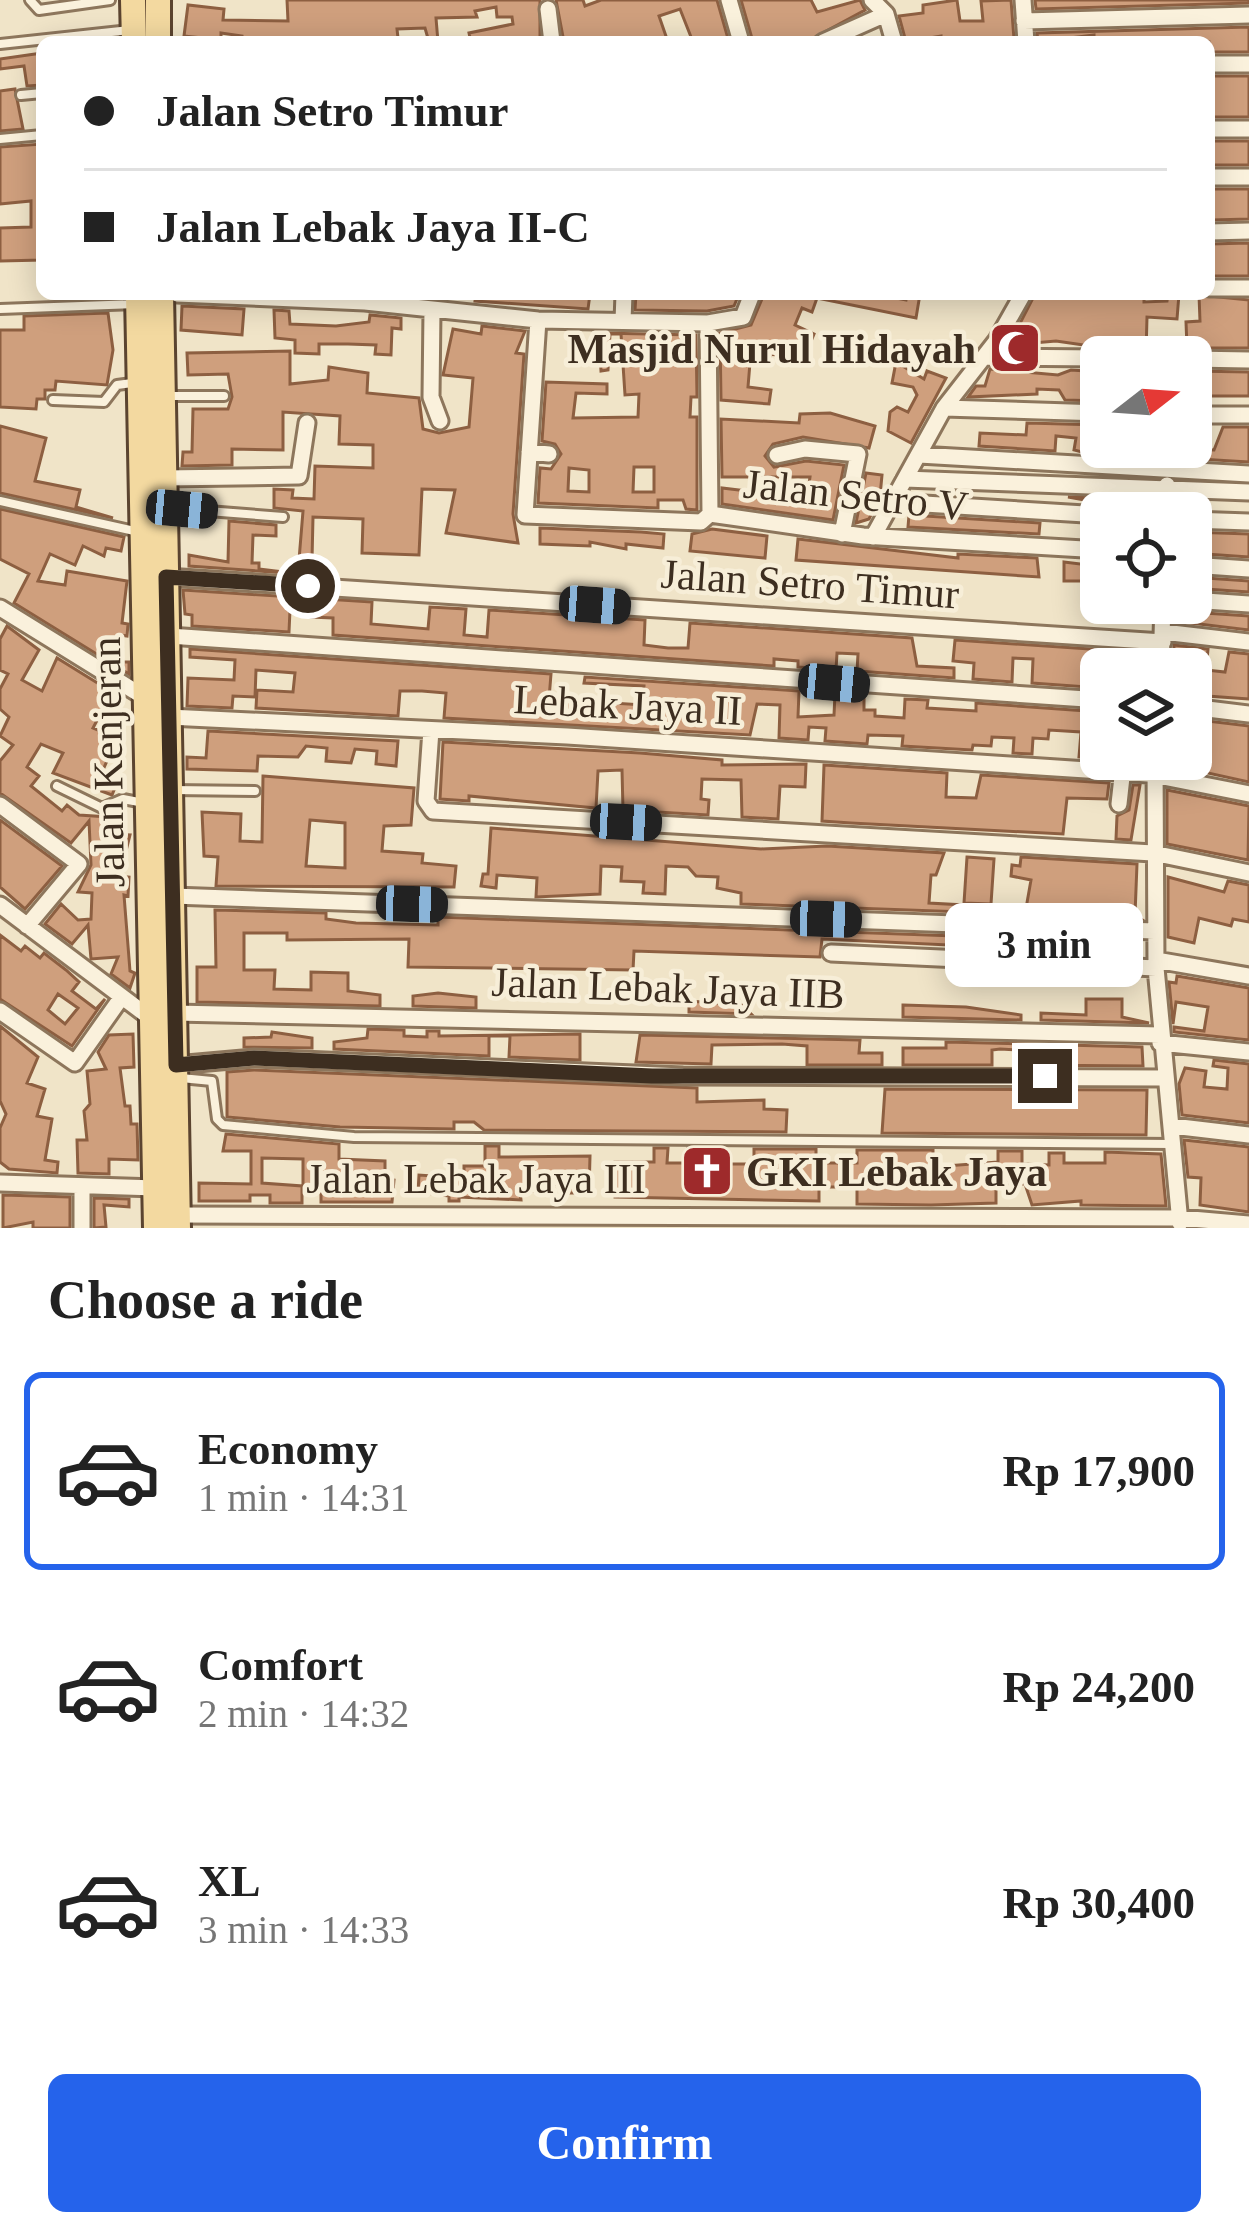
<!DOCTYPE html>
<meta charset="utf-8">
<style>
:root{--surface:#fff;--page:#f6f6f6;--text:#222;--muted:#767676;--line:#e0e0e0;--accent:#2563eb}
body{margin:0;font-family:Georgia,serif;background:var(--page);color:var(--text);height:100vh;display:flex;flex-direction:column;font-size:45px;white-space:nowrap}
*{box-sizing:border-box;margin:0}
p{font-size:39px;color:var(--muted)}
.icon{flex:none;width:66px;height:66px;fill:none;stroke:currentColor;stroke-width:2;stroke-linecap:round;stroke-linejoin:round}
.map{position:relative;height:1228px;overflow:hidden}
.sheet{display:flex;flex-direction:column;background:var(--surface);flex:1}
.sheet>*{flex:none}
.top-card{position:absolute;left:36px;top:36px;width:1179px;height:264px;border-radius:18px;box-shadow:0 6px 30px #0003;display:grid;align-content:center;height:264px;padding:0 48px;background:var(--surface)}
.needle{width:78px;rotate:73deg}
.buttons{position:absolute;left:1080px;top:336px;display:grid;gap:24px}
.buttons a{display:grid;place-items:center;width:132px;height:132px;border-radius:18px;background:var(--surface);box-shadow:0 6px 30px #0003;font-size:60px}
.end{position:absolute;width:54px;height:54px;margin:-27px;border:15px solid #3d2e20;background:#fff;box-shadow:0 0 0 6px #fff}
.from{border-radius:50%}
.bubble{position:absolute;height:84px;border-radius:18px;background:var(--surface);box-shadow:0 6px 30px #0003;font-size:39px;font-weight:700;line-height:84px;text-align:center}
.car{position:absolute;width:36px;height:72px;margin:-36px -18px;border-radius:15px;box-shadow:0 0 9px 3px #0007;background:linear-gradient(#222 24%,#8ab4d8 0 40%,#222 0 76%,#8ab4d8 0 86%,#222 0)}
.top-card b{display:flex;align-items:center;gap:42px;height:114px;font-size:45px}
.top-card b+b{border-top:3px solid var(--line)}
.top-card i{width:30px;height:30px;background:var(--text)}
ul{padding:0;list-style:none}
li{display:flex;align-items:center;gap:36px;height:198px;margin:0 24px 18px;padding:0 24px;border:6px solid transparent;border-radius:18px}
li div{flex:1}
li b{display:block;font-size:45px}
li em{font-style:normal;font-weight:700}
li.active{border-color:var(--accent)}
li>.icon{width:108px;height:108px;stroke-width:1.5}
h2{padding:0 48px;font-size:54px;line-height:144px}
.button{display:flex;gap:24px;margin-top:auto;padding:24px 48px}
.button a{flex:1;height:138px;border-radius:18px;background:var(--accent);color:#fff;font-size:48px;font-weight:700;line-height:138px;text-align:center}
.map>svg:first-child{display:block}
.building{fill:#cf9f7d;stroke:#8d5f41;stroke-width:3;fill-rule:evenodd}
.lines{fill:none;stroke-linecap:round;stroke-linejoin:round}
.lane-casing{stroke:#8d765c;stroke-width:14}
.street-casing{stroke:#8d765c;stroke-width:21}
.primary-casing{stroke:#5b4430;stroke-width:30}
.lane{stroke:#faf1dc;stroke-width:8}
.street{stroke:#faf1dc;stroke-width:15}
.primary{stroke:#f3d9a0;stroke-width:24}
.route{stroke:#3d2e20;stroke-width:15}
.labels{text-anchor:middle;stroke-width:9;stroke-linejoin:round;paint-order:stroke}
.poi-label{font-size:42px;font-weight:bold;fill:#3d2e20;stroke:#f7eed8;text-anchor:end}
.street-label{font-size:42px;fill:#3d2e20;stroke:#f7eed8}
</style>
<div class="map">
<svg width="1249" height="1228" viewBox="0 0 1249 1228">
<rect width="100%" height="100%" fill="#f0e4c8"/>
<path class="building" d="M287,0h253v42h-69l-2,-9 44,-9 -1,-7h-15l-1,-10 -21,4 2,6 -41,1 2,24h-9l-4,-14 -28,1 1,9 -96,4h-60v-6l-21,-3v7l-37,-4 4,-31 36,4 -1,11 65,1z
M556,0h27l2,6 16,-6h116l12,42h-36l-13,-33 -21,7 9,26h-104z
M741,0h70l6,12 43,-12 5,10 -59,32h-53z
M957,0l3,21h23l-2,-20 30,-1 3,39 -73,3v-6l-35,6 -7,-26 24,-3v-8z
M1035,0h214v3l-213,6z
M1249,27v25h-40v-10h-115v-7l-56,7 -1,-9z
M42,53v32l-15,1 -3,-20 -24,3v-10z
M1210,76h39v41h-40z
M15,89l8,40 -23,2v-40z
M1210,141h39v24h-39z
M42,144v116l-42,1v-33l31,-1v-26l-31,3v-57z
M1212,189h37v30l-37,1z
M1249,243v33h-40v-32z
M476,294h114l-2,15 -113,-8z
M636,294h103l-5,12 -27,5 -72,-1z
M764,294h112l30,6 1,-6h13l-4,24 -99,-20 -5,14 -10,-4 -7,17 19,9 -11,27 -32,-7 -2,11 -19,-2 -2,24 23,3 -2,14 -48,-4 -1,-67 31,-8z
M1035,294l109,1v7l23,-1 1,-7h11l-2,25 -30,-2 -1,37 -90,-13 -47,4z
M1199,295l50,5v48h-62l-1,-26 14,-1z
M182,306l62,3 -2,26 -61,-5z
M274,310l15,1 1,13 46,2 33,-4 1,-7 31,3v11l-9,-1 -1,27 -16,-1 1,-9 -28,-1h-29v10l-24,-1v-13l-20,-2z
M108,313l5,37 -6,35 -51,-4 -1,9h-10v9h-8l-1,10 -36,-2v-77h24v-14z
M482,326l43,5 -9,22 8,1 -11,160 5,29 -72,-10 9,-43 -33,-1 -3,66 -57,-2 1,-34 -50,-2 -1,43h-13l4,-49 -29,-3v-19l19,1 -1,8 22,1 1,-33 58,2v-23l-34,-1 1,-28 -57,-4v38l-51,-1v16l-50,1 1,-14h9l1,-43h35l4,-12 -4,-23 -40,1 -1,-22 103,-2v33l38,-4 1,-13 39,6 -1,20 52,5 4,31 16,4 30,-6 4,-49 -30,-3 10,-46 28,5z
M599,333l97,2 1,62h-6l-1,20h7v93l-11,-1 -3,-9h-25v8l-120,-5 2,-35 11,1 10,-15 -6,-10 -13,-3 4,-59 61,2v10l-31,-1 -3,25 65,-1 1,-23 -14,1 -4,-61h-11l-2,36 -7,1zM634,467h20v25h-21zM569,468l20,2v22l-21,-1z
M896,362l28,17 3,-8 19,7 -35,65 -23,-12 2,-19 7,-5 11,5 9,-17 -4,-8 -21,-4z
M990,369l68,6 13,-5 30,2v29l-36,-1 -6,-10 -22,-1v5l-69,3 8,-11h9z
M1191,371l58,1v24h-39v7h-19z
M830,413l45,13 -6,22 -66,-11 -30,7 -8,12 9,11 32,-6 38,4 -11,55 -111,-16v-16l85,10 3,-21h-88l-1,-58 78,4 1,-9z
M1027,423l74,2v22l113,3 9,-23h26v35l-167,-10 -8,-2 2,-12 -20,-2 -1,15 -76,-5 1,-13 46,2z
M0,426l46,12 -11,43 45,9 -4,17 37,11 -113,-25z
M866,473l16,2 -2,21 -11,23 -13,4z
M1068,497l86,3 -1,12 -40,1 -6,-9z
M0,509l124,28 -3,14 -15,-3 -2,8 -21,-10 -8,19 -25,-11 -12,27 27,4 2,-14 60,10 -5,42 6,1 -1,12 -8,-1 -5,27h15v12l-115,-71 15,-29 -29,-15z
M909,515l131,8 -1,11 -131,-7z
M229,521l47,4v11l-23,-1 -1,28h7v6l41,5 -111,-8v-11l39,7z
M540,528l101,4 23,2 -1,14 -37,-4v5l-36,-7v4l-50,-2z
M712,529l55,7 -2,22 -75,-7 2,-17z
M1191,532l58,2v23l-58,-4z
M798,539l160,19v-4l79,4 2,19 -243,-17z
M1064,562l33,4v15h-33z
M1191,577l58,4v11l-58,-4z
M183,590l189,12 -1,22 57,5 2,-22 36,2 -2,26 23,2 2,-27 156,10 -1,25 24,3h20l2,-25 222,15 5,28 37,2v10l-97,-7 1,-17 -21,-1 -1,17 -38,-3v-6l-24,-2v7l-441,-31v-17l-22,-1 1,-6 -22,-1 -1,22 -97,-6v-11l-7,-1z
M1180,604l10,8 59,4v14l-75,-9z
M7,626l32,24 -17,30 20,11 15,-33 55,34 -19,36 24,10 -14,32 16,8 -7,17 -59,-22 10,-20 -22,-9 -14,23 12,9 -8,10 31,25 5,-6 12,10 29,2 -1,17 23,1 -5,20 -16,-1 -2,21 22,2 -1,19 -4,-1 6,76 5,2 -5,15 -19,-14 7,-17 -27,2 -3,-34 -16,19 -27,-20 16,-20 17,16 13,-1 1,-26 -14,-1 13,-27 -2,-44 -18,22 -71,-50v-32l13,-16 -13,-9 9,-19 -9,-8v-20l8,-15 -8,-4v-31z
M955,640l194,13v9l-2,7h-46v19l-69,-5 1,-24 -20,-1 -1,24 -39,-3 1,-16 -21,-2z
M1174,645l34,4 -2,21 19,2 4,-20 20,2v45l-56,-4 3,-26h-23z
M190,649l361,25 -2,25 94,6 1,-19 -60,-3 1,-6 214,14 -1,26 36,-2 1,-21 29,2v14h11v6l29,2 1,-19 23,1 -1,8 49,3v-8l125,9v47l-22,-2 2,-25 -32,-2 -1,9 -15,-1 -1,16 -19,-1 1,-15 -22,-1 -1,9 -18,-1 -1,5 -70,-4 1,-10 -35,-1 -1,9 -42,-3 1,-13 -17,-1 -1,13 -29,-2 1,-33 -23,-1 -7,31 -306,-17 2,-25 -24,-2h-22l-2,25 -142,-8 1,-18 36,2 2,-19 -39,-3 -1,27 -22,-1 -1,12 -45,-2 1,-28 46,2 1,-20 -45,-3z
M1191,719l58,7v56l-82,-18v-5h24z
M208,731l190,10 -2,25 -20,-2 1,-13 -22,-2 -4,14 -25,-2 1,-13 -21,-2 -8,11 -40,-1 -1,15 -70,-2v-12l19,1z
M443,742l197,11 82,7v5l84,-1 -1,23 -25,-1 -2,33 -36,-2 -1,-37 -39,-1 -1,20 8,1 -1,15 -85,-5 -1,-40 -24,1 -2,37 -127,-12v5l-29,-2z
M824,765l123,8 -1,24 30,1 5,-23 128,8 -2,16 -40,-1 -4,36 -212,-11 -29,-2z
M263,776l151,12 -3,37 -27,1 -2,25 41,3 -1,9 34,3 -2,21 -238,-1 2,-29 -14,-1 -2,-44 39,2 -1,27 22,1zM310,820l35,3v45l-39,-2z
M1133,785h7l-9,55 -15,-1 1,-23 12,-6z
M1167,790l82,16 -1,54 -81,-16z
M0,820l62,46 -37,43 -25,-22z
M491,828l270,21 66,-3 117,7 -8,22h-5l-2,28 35,2v7l-223,-8v-11l-24,-5 1,-11 -22,-1 -8,-9 -22,-1 -1,28 -22,-1 1,-11 -23,-1 1,-14 -21,-1 -1,28 -64,3 1,-19 -40,-3 -1,13 -15,-2 2,-12h5z
M967,857l27,2 -3,45 -27,-1z
M1021,857l116,7 -2,51 6,4 -116,-5 6,-34 -20,-4 1,-11 8,1z
M1168,877l56,15 4,-11 21,4v37l-16,-3 -2,7 -32,-8 -5,25 -26,-6z
M215,910l111,3v6l30,4 82,2v-8l598,22 -1,10 -213,-10 -2,18 -186,-6 -1,19 -225,-3 1,-28 -122,1v-7h-43v37h31l-1,19 37,1v-18l37,1v18l32,4v11l-183,-4v-35h19z
M0,935l21,16 4,-5 15,12 4,-5 22,17 13,12 -7,9 24,18 9,-10 -33,47 -72,-47zM58,994l20,14 -13,16 -17,-14z
M1177,976l72,12v52l-75,-8v-5l30,4 4,-24 -32,-5 -3,22 -4,-42 7,1z
M438,993l38,4v11l-63,-2v-10z
M1086,999h36v18l27,6 -108,-3v-7l45,2z
M689,1001l53,4 9,9 -62,-2z
M903,1005l63,2 55,8v5l-118,-3z
M0,1026l38,31 -11,26 18,6 -8,27 15,3 -7,41 13,2 -1,11 -48,-4 -9,-7v-34l6,-14 -6,-13z
M368,1029l36,1v6l23,1v-6h12v5l141,-2v26l-71,-3 1,-21h-21v20l-155,-7v-7l33,-4z
M272,1032l40,6v10l-68,-1v-9l27,-1z
M133,1034l1,33 -14,1 5,38h5l1,18h6l1,36 -29,-1v15l-31,-1 -1,-33h10l-3,-29 6,-7 -3,-33 19,-2 -8,-17 11,-17z
M640,1035l220,5 -1,13h23v12h-75v-19l-25,-2 -70,1 -1,19 -75,-2z
M946,1042l196,5 1,19 -123,-1v-15l-20,-1 -8,1v15h-89v-17h43z
M1214,1060l35,4v59l-67,-8 -3,-31 6,-16 21,3 -2,16 23,2 1,-21 -15,-2z
M254,1070l443,18v14l67,-2v9l23,1 -1,22 -302,-2 -10,-8h-20v7l-114,-2 -113,-10v-45z
M885,1089l262,1 -1,45 -264,-2z
M226,1134l113,10v15l46,2v18l9,1 -2,22h-71v-15h-18v-28l-41,-1v25l40,3v17h-32v-8h-20v6h-51v-18l52,1v-33h-28z
M1184,1140l65,7v65l-49,-7 1,-27 -13,-1z
M485,1146h14v11l91,-1 -1,37h-24v-9h-30v7h-15l1,9 -62,-3v4h-10v-5l-31,-4 1,-17 29,2v-5h16v-6h21z
M654,1148h14l-1,15h21v-15h37v16h29v-15h62v14h41v-13h76v17l65,-5v-11h24v13l27,1v-12h15v10h41v-11l56,2 5,52 -85,-1v-4l-49,4 -7,-21h-29v19l-65,2 -74,-1v-17h-38v14l-204,-4v-35h39z
M3,1195l67,2v31h-37v-6l-30,6z
M94,1198l35,1v8l-25,-2 2,22 -12,1z"/>
<g class="lines">
<g class="lane-casing">
<path id="lane" d="M30,0l9,10 71,-10
M0,44l130,-14
M21,95l21,-2
M0,139l42,-4
M0,309l136,-5
M170,396h54
M53,400l51,2 13,-17 15,-2
M0,501l139,31
M170,508l113,9
M57,786l45,22 21,-9 21,4
M172,790l83,1
M181,1078l31,3 5,38 6,6 131,12 818,7"/>
</g>
<g class="street-casing">
<path id="street" d="M729,0l12,42
M872,0l14,14 8,28
M1023,0l3,42
M548,9l4,33
M1024,21l225,-6
M823,42l63,-28
M1209,64h40
M1209,129h40
M1209,177h40
M1209,232l40,-1
M1209,288h40
M177,294l188,8 173,18 170,3 35,-6 9,-23
M432,310l-1,87 9,24
M538,320l-13,195 176,7 9,-8
M623,321l1,-27
M708,323l2,191
M984,357l117,1
M1191,359l58,1
M944,408l157,5
M1191,415h58
M529,452l20,2
M777,455l28,-6 53,5 -16,80
M919,455l330,19
M164,478l135,-2 8,-53
M905,479l344,13
M892,502l209,13
M1165,513l2,-28
M710,514l153,22 238,14
M1191,520l58,2
M873,537l71,-129 53,-68 26,-46
M1191,565l58,4
M166,577l997,65
M1191,600l58,4
M0,608l144,89
M1163,632l86,10
M169,636l932,64
M1161,669l2,-66
M1191,707l58,7
M169,717l398,19 581,38 101,20
M431,730l-5,71 7,10 720,42 96,20
M1155,759l1,209 24,255
M1119,804l5,-45
M0,805l79,59 -52,62
M173,896l981,35
M0,905l153,115
M831,953l325,15
M1156,960l93,16
M0,1011l75,52 46,-65
M174,1013l986,22
M1160,1043l89,9
M175,1065l79,-7 429,18 481,2
M1172,1126l77,9
M0,1183l156,5
M178,1215l1002,3 69,6
M82,1228v-42"/>
</g>
<g class="primary-casing">
<path id="primary" d="M133,0l1,42
M158,0v42
M138,294l18,934
M161,294l17,934"/>
</g>
<use href="#lane" class="lane"/>
<use href="#street" class="street"/>
<use href="#primary" class="primary"/>
</g>
<g class="lines">
<path class="route" d="M308,586l-142,-9 10,488 78,-7 398,18h393"/>
</g>
<defs>
<g id="mosque-square" transform="scale(2.7)"><rect x="-9" y="-9" width="18" height="18" rx="4" fill="#9e2a2b" stroke="#f7eed8"/><path d="M3.5-4.9A6 6 0 1 0 3.5 4.9A5 5 0 1 1 3.5-4.9Z" fill="#fff"/></g>
<g id="church-square" transform="scale(2.7)"><rect x="-9" y="-9" width="18" height="18" rx="4" fill="#9e2a2b" stroke="#f7eed8"/><path d="M-1.2-6h2.4v3.5h3.3v2.4h-3.3V6h-2.4V-.1h-3.3v-2.4h3.3Z" fill="#fff"/></g>
</defs>
<g fill-rule="evenodd">
<use href="#mosque-square" x="1015" y="348"/>
<use href="#church-square" x="707" y="1171"/>
</g>
<g class="labels">
<g class="poi-label">
<text x="976" y="363">Masjid Nurul Hidayah</text>
<text x="746" y="1186" text-anchor="start">GKI Lebak Jaya</text>
</g>
<g class="street-label">
<text transform="translate(856 494) rotate(6)" y="15">Jalan Setro V</text>
<text transform="translate(810 583) rotate(4)" y="15">Jalan Setro Timur</text>
<text transform="translate(628 704) rotate(3)" y="15">Lebak Jaya II</text>
<text transform="translate(107 762) rotate(-91)" y="15">Jalan Kenjeran</text>
<text transform="translate(668 987) rotate(2)" y="15">Jalan Lebak Jaya IIB</text>
<text x="476" y="1193">Jalan Lebak Jaya III</text>
</g>
</g>
</svg>
<div class="buttons">
<a><svg class="needle" viewBox="-14 -14 28 28"><path d="M0-13l5 13h-10z" fill="#e53935"/><path d="M0 13l5-13h-10z" fill="#767676"/></svg></a>
<a><svg class="icon" aria-label="locate" viewBox="0 0 24 24"><circle cx="12" cy="12" r="6"/><path d="M12 2v4M12 18v4M2 12h4M18 12h4"/></svg></a>
<a><svg class="icon" aria-label="layers" viewBox="0 0 24 24"><path d="M12 4l9 5-9 5-9-5zM3 14l9 5 9-5"/></svg></a>
</div>
<i class="end from" style="left:308px;top:586px"></i>
<i class="end" style="left:1045px;top:1076px"></i>
<div class="bubble" style="left:945px;top:903px;width:198px">3 min</div>
<i class="car" style="left:182px;top:509px;rotate:95deg"></i>
<i class="car" style="left:595px;top:605px;rotate:94deg"></i>
<i class="car" style="left:834px;top:683px;rotate:95deg"></i>
<i class="car" style="left:626px;top:822px;rotate:93deg"></i>
<i class="car" style="left:412px;top:904px;rotate:92deg"></i>
<i class="car" style="left:826px;top:919px;rotate:92deg"></i>
<div class="top-card">
<b><i class="from"></i>Jalan Setro Timur</b>
<b><i></i>Jalan Lebak Jaya II-C</b>
</div>
</div>
<section class="sheet">
<h2>Choose a ride</h2>
<ul>
<li class="active"><svg class="icon" aria-label="car" viewBox="0 0 24 24"><path d="M5 17H2v-5l4-1 3-4h7l3 4 3 1v5h-3M9 17h6M6 11h13"/><circle cx="7" cy="17" r="2"/><circle cx="17" cy="17" r="2"/></svg><div><b>Economy</b><p>1 min · 14:31</p></div><em>Rp 17,900</em></li>
<li><svg class="icon" aria-label="car" viewBox="0 0 24 24"><path d="M5 17H2v-5l4-1 3-4h7l3 4 3 1v5h-3M9 17h6M6 11h13"/><circle cx="7" cy="17" r="2"/><circle cx="17" cy="17" r="2"/></svg><div><b>Comfort</b><p>2 min · 14:32</p></div><em>Rp 24,200</em></li>
<li><svg class="icon" aria-label="car" viewBox="0 0 24 24"><path d="M5 17H2v-5l4-1 3-4h7l3 4 3 1v5h-3M9 17h6M6 11h13"/><circle cx="7" cy="17" r="2"/><circle cx="17" cy="17" r="2"/></svg><div><b>XL</b><p>3 min · 14:33</p></div><em>Rp 30,400</em></li>
</ul>
<div class="button"><a>Confirm</a></div>
</section>
